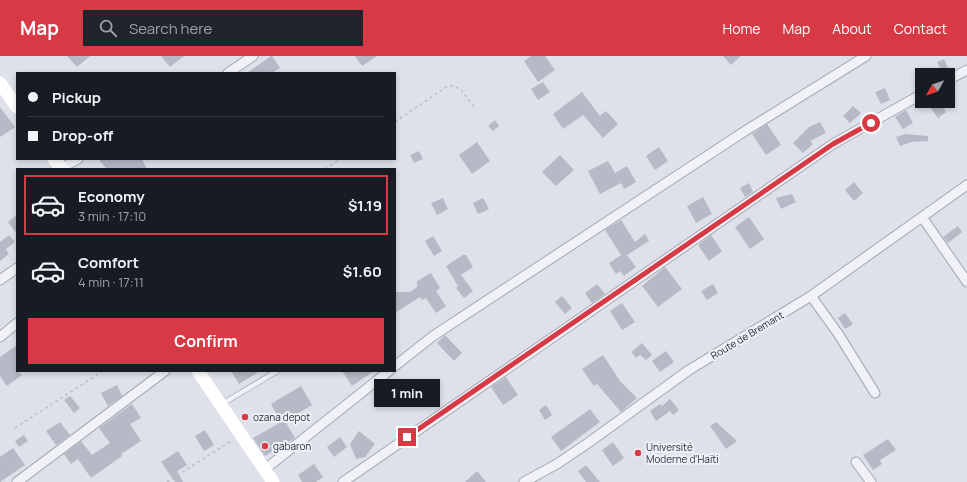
<!DOCTYPE html>
<meta charset="utf-8">
<style>
:root{--surface:#171b24;--page:#20242c;--text:#f1f3f6;--muted:#9ea1a6;--line:#363941;--accent:#d73a45}
body{margin:0;font-family:Manrope,sans-serif;background:var(--page);color:var(--text);height:100vh;display:flex;flex-direction:column;font-size:15px;white-space:nowrap}
*{box-sizing:border-box;margin:0}
p{font-size:13px;color:var(--muted)}
.icon{flex:none;width:22px;height:22px;fill:none;stroke:currentColor;stroke-width:2;stroke-linecap:round;stroke-linejoin:round}
.map{position:relative;flex:1;overflow:hidden}
.side{position:absolute;left:16px;top:112px;width:380px;height:204px;display:flex;flex-direction:column;background:var(--surface);border-radius:0px;box-shadow:0 2px 6px #0003}
.side>*{flex:none}
.hud{position:absolute;left:16px;top:16px;width:380px;height:88px;border-radius:0px;box-shadow:0 2px 6px #0003;display:grid;align-content:center;height:88px;padding:0 12px;background:var(--surface)}
.needle{width:26px;rotate:230deg}
.controls{position:absolute;left:915px;top:12px;display:grid;gap:8px}
.controls a{display:grid;place-items:center;width:40px;height:40px;border-radius:0px;background:var(--surface);box-shadow:0 2px 6px #0003;font-size:20px}
.end{position:absolute;width:18px;height:18px;margin:-9px;border:5px solid #d73a45;background:#fff;box-shadow:0 0 0 2px #fff}
.from{border-radius:50%}
.bubble{position:absolute;height:28px;border-radius:0px;background:var(--surface);box-shadow:0 2px 6px #0003;font-size:13px;font-weight:700;line-height:28px;text-align:center}
.hud b{display:flex;align-items:center;gap:14px;height:38px;font-size:15px}
.hud b+b{border-top:1px solid var(--line)}
.hud i{width:10px;height:10px;background:var(--text)}
ul{padding:7px 0 0;list-style:none}
li{display:flex;align-items:center;gap:12px;height:60px;margin:0 8px 6px;padding:0 4px;border:2px solid transparent;border-radius:0px}
li div{flex:1}
li b{display:block;font-size:15px}
li em{font-style:normal;font-weight:700}
li.active{border-color:var(--accent)}
li>.icon{width:36px;height:36px;stroke-width:1.5}
.button{display:flex;gap:8px;margin-top:auto;padding:8px 12px}
.button a{flex:1;height:46px;border-radius:0px;background:var(--accent);color:#fff;font-size:16px;font-weight:700;line-height:46px;text-align:center}
header{display:flex;align-items:center;gap:24px;box-sizing:border-box;height:56px;padding:0 20px;background:var(--accent);color:#fff}
header strong{font-size:19px}
nav{display:flex;gap:22px;margin-inline-start:auto;font-size:14px}
.search{width:280px;height:36px;background:var(--page);display:flex;align-items:center;gap:10px;box-sizing:border-box;padding:0 14px;border-radius:0px;color:var(--muted);font-size:15px}
.map>svg:first-child{display:block}
.building{fill:#b5bac6}
.lines{fill:none;stroke-linecap:round;stroke-linejoin:round}
.service-casing{stroke:#a3a8b3;stroke-width:6}
.minor-casing{stroke:#a3a8b3;stroke-width:11}
.path{stroke:#bcbfc7;stroke-width:1.5;stroke-dasharray:3 3;stroke-linecap:butt}
.service{stroke:#f1f2f7;stroke-width:4.5}
.minor{stroke:#f1f2f7;stroke-width:9}
.secondary{stroke:#fff;stroke-width:13}
.route{stroke:#d73a45;stroke-width:5}
.poi-dot{fill:#d73a45;stroke:#edf0f6;stroke-width:1.5}
.labels{text-anchor:middle;stroke-width:4;stroke-linejoin:round;paint-order:stroke}
.street-label{font-size:10px;fill:#262e40;stroke:#edf0f6}
.poi-label{font-size:10px;fill:#262e40;stroke:#edf0f6;text-anchor:start}
</style>
<header>
<strong>Map</strong>
<div class="search"><svg class="icon" aria-label="search" viewBox="0 0 24 24"><circle cx="10" cy="10" r="6"/><path d="M15 15l6 6"/></svg>Search here</div>
<nav><a>Home</a><a>Map</a><a>About</a><a>Contact</a></nav>
</header>
<div class="map">
<svg width="967" height="426" viewBox="0 0 967 426">
<rect width="100%" height="100%" fill="#dee1e9"/>
<path class="building" d="M67,0h23l-13,11z
M161,0h23l-14,11z
M271,0h1l8,12 -8,5h-25z
M355,0h22l-15,10z
M531,0h14l10,14 -17,12 -14,-21z
M723,0h18l-10,9z
M944,3l4,9 -7,2 -4,-8z
M543,26l7,10 -12,8 -7,-11z
M885,32l5,12 -9,4 -6,-12z
M582,36l18,24 6,-5 12,13 -15,14 -20,-23 -20,14 -10,-15z
M935,45h22l-13,8 2,3 -8,6 -8,-11z
M853,50l8,7 -11,10 -7,-7z
M0,51l15,20 -15,10z
M906,54l7,13 -10,6 -8,-12z
M495,64l4,6 -6,5 -5,-5z
M820,66l6,11 -16,8 3,3 -10,9 -10,-10 16,-16z
M767,68l14,21 -15,10 -14,-21z
M905,78l23,2v5l-17,1 -11,4 -4,-9z
M477,86l13,19 -18,13 -13,-19z
M659,91l9,14 -13,9 -9,-14z
M419,95l4,8 -9,4 -4,-8z
M560,99l14,15 -18,16 -14,-14z
M98,103h44l5,10h-40z
M608,105l7,12 12,-7 9,16 -12,7 -3,-6 -21,11 -12,-23z
M854,126l9,11 -9,8 -9,-11z
M749,127l4,9 -8,5 -5,-9z
M792,138l4,8 -15,7 -5,-11z
M703,141l9,17 -16,9 -9,-17z
M443,142l5,11 -11,6 -6,-12z
M483,142l6,11 -11,5 -5,-11z
M17,159v19l-9,-12z
M749,161l15,22 -14,10 -15,-22z
M621,164l14,22 10,-8 4,7 -22,14 9,12 -12,9 -4,-5 -4,3 -7,-11 12,-8 -16,-25z
M958,170l4,6 -14,11 -5,-6z
M9,179l6,7 -9,7 3,5 -9,7v-19z
M711,179l11,16 -13,10 -11,-16z
M433,180l9,15 -8,5 -9,-15z
M463,199h3l7,12 -12,8 12,16 -9,7 -8,-10 2,-2 -12,-20z
M665,211l17,22 -24,18 -16,-21z
M431,217l9,15 -4,3 10,15 -10,7 -10,-15 -4,2 -2,-3 -25,16v-21h15l7,-5v-6z
M597,228l8,10 -13,9 -7,-10z
M713,228l5,9 -11,7 -6,-9z
M562,240l10,12 -7,6 -10,-12z
M622,247l13,19 -13,8 -12,-19z
M845,257l8,11 -8,5 -7,-11z
M445,279l17,18 -8,8 -17,-18z
M642,287l10,12 -6,5 -6,-5 -4,3 -5,-6z
M17,289v26l5,4 -15,11 -7,-10v-19z
M666,295l8,11 -14,10 -8,-11z
M603,299l17,26 17,17 -16,14 -24,-28 -3,2 -12,-17z
M231,315h29l-21,13z
M342,315h32l-22,15z
M506,321l12,18 -15,10 -12,-18z
M117,329l5,11 -14,10 -7,-13z
M301,330l11,19 -27,16 10,17 -30,18 -12,-18 28,-16 -10,-18z
M70,340l10,12 -6,5 -10,-13z
M670,343l9,11 -6,5 -3,-4 -14,10 -6,-10 10,-7 2,2z
M132,348l9,14 -11,6 11,17 -20,13 1,2 -31,22 -13,-19 -7,5 -7,-10 17,-13 11,14 18,-12 -11,-15z
M546,349l6,10 -7,5 -6,-10z
M590,353l10,13 -39,29 -10,-14z
M60,366l10,13 -14,10 -10,-14z
M716,366l21,19 -11,8 -16,-23z
M205,374l9,15 -10,6 -9,-15z
M359,375l16,13 -10,13 -9,2 -6,-15z
M24,379l4,6 -9,6 -4,-6z
M340,381l7,10 -13,10 -7,-10z
M888,383l8,11 -16,10 2,4 -9,6 -10,-15z
M613,386l11,16 -11,8 -11,-16z
M13,392l12,17 -25,17v-25z
M178,395l9,14 -10,6 6,11h-8l-14,-20z
M314,408l9,13 -7,5h-14l-4,-7z
M586,409l14,17h-14l-8,-11z
M477,415l9,11h-21z"/>
<g class="lines">
<g class="service-casing">
<path id="service" d="M222,348l55,-33"/>
</g>
<g class="minor-casing">
<path id="minor" d="M228,17l25,-17
M948,24l19,-10
M61,112l17,-9
M922,161l45,65
M0,224l17,-12
M811,240l28,39 36,58
M0,281l17,-14
M395,310l38,-30 312,-205 121,-75
M856,406l15,20
M264,414l125,-99
M17,426l148,-111
M343,426l490,-338 89,-50
M524,426l33,-18 31,-21 101,-73 122,-74 156,-111"/>
</g>
<path class="path" d="M395,66l51,-35 8,-1 7,4 13,17
M325,113l15,-10
M15,372l88,-57
M167,426l64,-41"/>
<use href="#service" class="service"/>
<use href="#minor" class="minor"/>
<path class="secondary" d="M0,27l17,24
M54,103l8,10
M198,315l75,111"/>
</g>
<g class="lines">
<path class="route" d="M407,381l426,-293 38,-21"/>
</g>
<g class="poi-dot">
<circle cx="245" cy="361" r="4"/>
<circle cx="265" cy="390" r="4"/>
<circle cx="638" cy="397" r="4"/>
</g>
<g class="labels">
<g class="street-label">
<text transform="translate(747 279) rotate(-31)" y="4">Route de Bremant</text>
</g>
<g class="poi-label">
<text x="253" y="365">ozana depot</text>
<text x="273" y="394">gabaron</text>
<text x="646" y="395">Université<tspan x="646" dy="12">Moderne d'Haïti</tspan></text>
</g>
</g>
</svg>
<div class="controls">
<a><svg class="needle" viewBox="-14 -14 28 28"><path d="M0-13l5 13h-10z" fill="#e53935"/><path d="M0 13l5-13h-10z" fill="#9ea1a6"/></svg></a>
</div>
<i class="end from" style="left:871px;top:67px"></i>
<i class="end" style="left:407px;top:381px"></i>
<div class="bubble" style="left:374px;top:323px;width:66px">1 min</div>
<div class="hud">
<b><i class="from"></i>Pickup</b>
<b><i></i>Drop-off</b>
</div>
<section class="side">
<ul>
<li class="active"><svg class="icon" aria-label="car" viewBox="0 0 24 24"><path d="M5 17H2v-5l4-1 3-4h7l3 4 3 1v5h-3M9 17h6M6 11h13"/><circle cx="7" cy="17" r="2"/><circle cx="17" cy="17" r="2"/></svg><div><b>Economy</b><p>3 min · 17:10</p></div><em>$1.19</em></li>
<li><svg class="icon" aria-label="car" viewBox="0 0 24 24"><path d="M5 17H2v-5l4-1 3-4h7l3 4 3 1v5h-3M9 17h6M6 11h13"/><circle cx="7" cy="17" r="2"/><circle cx="17" cy="17" r="2"/></svg><div><b>Comfort</b><p>4 min · 17:11</p></div><em>$1.60</em></li>
</ul>
<div class="button"><a>Confirm</a></div>
</section>
</div>
